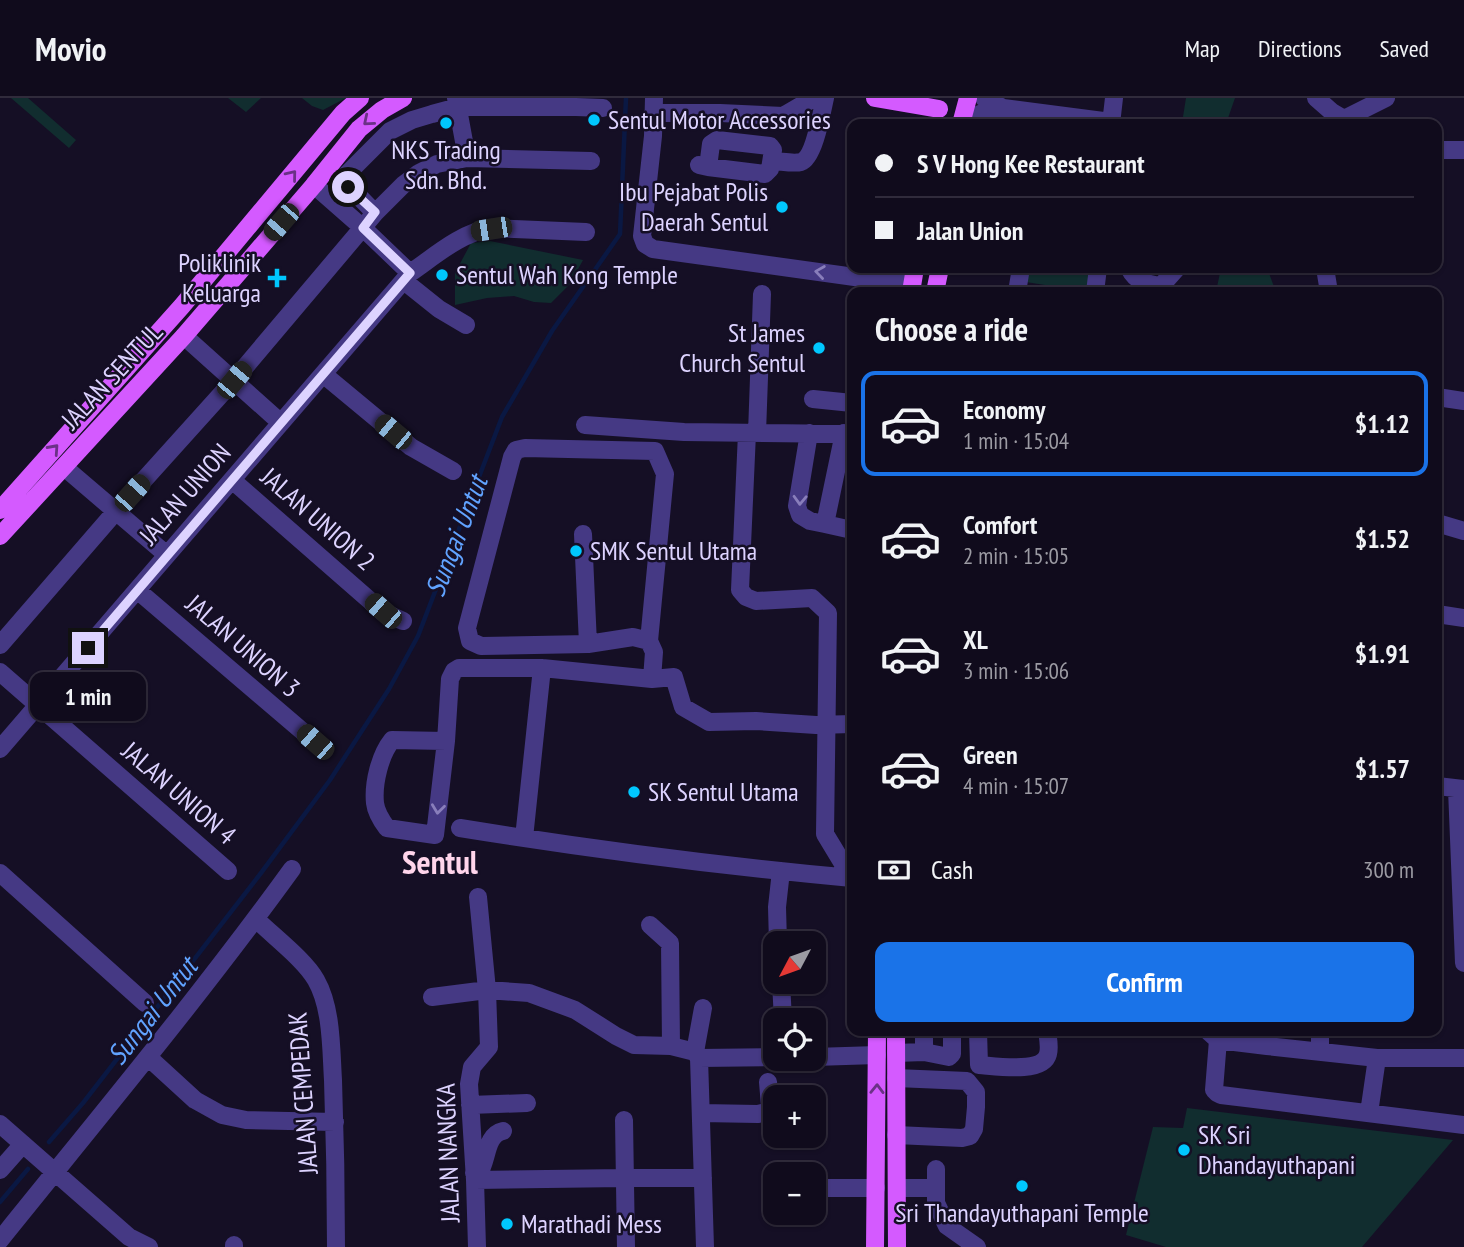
<!DOCTYPE html>
<meta charset="utf-8">
<style>
:root{--surface:#100b1c;--page:#191425;--text:#f1f3f6;--muted:#9c9ba3;--line:#302b3b;--accent:#1a73e8}
body{margin:0;font-family:"PT Sans Narrow",sans-serif;background:var(--page);color:var(--text);height:100vh;display:flex;flex-direction:column;font-size:26px;white-space:nowrap}
*{box-sizing:border-box;margin:0}
p{font-size:23px;color:var(--muted)}
.icon{flex:none;width:38px;height:38px;fill:none;stroke:currentColor;stroke-width:2;stroke-linecap:round;stroke-linejoin:round}
.map{position:relative;flex:1;overflow:hidden}
.panel{position:absolute;left:847px;top:189px;width:595px;height:749px;display:flex;flex-direction:column;background:var(--surface);border-radius:14px;box-shadow:0 2px 5px #0004,0 0 0 2px var(--line)}
.panel>*{flex:none}
.guide{position:absolute;left:847px;top:21px;width:595px;height:154px;border-radius:14px;box-shadow:0 2px 5px #0004,0 0 0 2px var(--line);display:grid;align-content:center;height:154px;padding:0 28px;background:var(--surface)}
.needle{width:46px;rotate:229deg}
.controls{position:absolute;left:763px;top:833px;display:grid;gap:14px}
.controls a{display:grid;place-items:center;width:63px;height:63px;border-radius:14px;background:var(--surface);box-shadow:0 2px 5px #0004,0 0 0 2px var(--line);font-size:35px}
.end{position:absolute;width:32px;height:32px;margin:-16px;border:9px solid #ddd3ff;background:#111;box-shadow:0 0 0 4px #111}
.from{border-radius:50%}
.bubble{position:absolute;height:49px;border-radius:14px;background:var(--surface);box-shadow:0 2px 5px #0004,0 0 0 2px var(--line);font-size:23px;font-weight:700;line-height:49px;text-align:center}
.car{position:absolute;width:21px;height:42px;margin:-21px -10px;border-radius:9px;box-shadow:0 0 5px 2px #0007;background:linear-gradient(#222 24%,#8ab4d8 0 40%,#222 0 76%,#8ab4d8 0 86%,#222 0)}
.guide b{display:flex;align-items:center;gap:24px;height:66px;font-size:26px}
.guide b+b{border-top:2px solid var(--line)}
.guide i{width:18px;height:18px;background:var(--text)}
ul{padding:0;list-style:none}
li{display:flex;align-items:center;gap:21px;height:105px;margin:0 14px 10px;padding:0 14px;border:4px solid transparent;border-radius:14px}
li div{flex:1}
li b{display:block;font-size:26px}
li em{font-style:normal;font-weight:700}
li.active{border-color:var(--accent)}
li>.icon{width:63px;height:63px;stroke-width:1.5}
h2{padding:0 28px;font-size:32px;line-height:84px}
.pay{display:flex;align-items:center;gap:18px;height:77px;padding:0 28px;font-size:26px}
.pay p{margin-inline-start:auto}
.primary-button{display:flex;gap:14px;margin-top:auto;padding:14px 28px}
.primary-button a{flex:1;height:80px;border-radius:14px;background:var(--accent);color:#fff;font-size:28px;font-weight:700;line-height:80px;text-align:center}
header{display:flex;align-items:center;gap:42px;box-sizing:border-box;height:98px;padding:0 35px;background:var(--surface);border-bottom:2px solid var(--line)}
header strong{font-size:33px}
nav{display:flex;gap:38px;margin-inline-start:auto;font-size:24px}
.map>svg:first-child{display:block}
.green{fill:#112d2f}
.lines{fill:none;stroke-linecap:round;stroke-linejoin:round}
.stream{stroke:#0a1843;stroke-width:4.5}
.minor{stroke:#453984;stroke-width:18}
.major{stroke:#d45aff;stroke-width:18}
.oneway{stroke:#6b3187}
.oneway2{stroke:#897ebb}
.route{stroke:#ddd3ff;stroke-width:9}
.poi-dot{fill:#00c7fe;stroke:#150f25;stroke-width:2.5}
.labels{text-anchor:middle;stroke-width:5;stroke-linejoin:round;paint-order:stroke}
.poi-label{font-size:26px;fill:#ddd3ff;stroke:#150f25;text-anchor:start}
.street-label{font-size:26px;fill:#ddd3ff;stroke:#150f25}
.water-label{font-size:28px;font-style:italic;fill:#61a3ff;stroke:#150f25}
.district-label{font-size:33px;font-weight:bold;fill:#ffd5eb;stroke:#150f25}
</style>
<header>
<strong>Movio</strong>
<nav><a>Map</a><a>Directions</a><a>Saved</a></nav>
</header>
<div class="map">
<svg width="1464" height="1149" viewBox="0 0 1464 1149">
<rect width="100%" height="100%" fill="#150f25"/>
<path class="green" d="M11,0h17l48,42 -7,8z
M228,0h33l-15,14z
M302,0h44l-23,12 -11,-4z
M1186,0h49l-8,23 -45,2z
M490,143l93,19 -13,24 -19,19 -17,-1 -20,-6 -27,2 -32,7v-32l16,-30z
M1027,170h65l-3,24 -63,-10z
M1221,170h46l9,24h-31l-28,-5z
M1187,1010l266,32 -91,107h-196l-40,-12 27,-108 30,1z"/>
<g class="lines">
<path class="stream" d="M49,1044l34,-39 178,-230 69,-93 59,-91 29,-53 84,-219 50,-86 68,-97 6,-136
M0,1104l28,-33"/>
<path class="minor" d="M456,0l11,60
M654,0l-1,38 -11,100 3,8 8,5 259,36
M984,0l19,10 108,14
M1316,0l16,14 12,7
M653,15h67l63,3 31,-18
M965,26c10,-11 24,-13 38,-16
M1111,26l3,-26
M1342,26l2,-5 42,-21
M1437,52h27
M772,63c8,0 21,3 29,1 13,-4 21,-51 24,-64
M699,67l9,2 3,-23 6,-4 53,6 3,4 -3,19 -5,5 -57,-7
M314,87l49,43 47,45
M375,115l-31,-32 1,-5 45,-45 22,-11 20,-6 26,-7h118l27,1
M1129,170c7,14 17,16 32,18l16,-18
M1325,170l4,24
M404,183l35,28 27,16
M1017,194l4,-24
M1095,194l3,-24
M184,238l97,87
M323,276l88,73 42,24
M1437,299l27,4
M813,301l39,4
M585,327l99,7 168,2
M747,335l-7,157 6,7 10,4 56,-3 16,15 -3,221 26,43
M757,335l5,-139
M809,335l-12,73 3,9 10,6 15,3 19,-91
M525,350l130,3 10,23 -16,167 -16,-4 -45,7 -107,2 -11,-5 -3,-13 45,-171 4,-7z
M64,369l103,88
M232,382l151,132 20,9
M1437,425l27,8
M825,426l27,6
M583,436l5,110
M137,492l178,152
M1437,516l27,4
M649,543l5,11 -2,27
M0,547l116,-134 118,-131 141,-167 28,-28 16,-12 18,-9 30,-6 124,3
M0,574l228,199
M446,643l-54,-1c-12,15 -19,43 -17,63 1,9 6,17 12,25l48,7 11,-94 4,-62 4,-8 5,-3h83l110,11 22,-2 9,30 26,15 47,-1 60,4 36,-1
M0,651l410,-476c25,-17 50,-40 81,-45l95,4
M1437,688l27,3
M1457,691l7,174
M460,730c130,21 261,38 392,50
M524,740l18,-170
M0,775l145,130
M256,821c17,17 49,41 60,61 16,28 15,69 17,100 2,56 3,111 3,167
M650,827l20,18 1,103
M778,845l-1,-36 4,-36
M781,884l2,38
M432,899l55,-7 42,3 46,17 41,26 18,9 37,1 24,6 4,6 6,189
M924,933v21
M978,933l1,34c16,1 64,9 69,-11 2,-7 0,-16 -1,-23
M1208,933l10,9 49,6 110,12h87
M1320,933v21
M1218,942l-4,50 3,3 4,2 243,30
M695,954l8,-44
M896,955l28,-1 25,5 3,-3v-23
M148,959l47,43 27,15 24,5 89,2
M814,959l63,-2
M699,960l76,-1
M896,980l71,3 9,11v15l-2,22 -4,7 -8,2 -66,-3
M470,1007l57,-2
M701,1015l57,1 8,-2 4,-6 -2,-24
M1369,1015l8,-55
M624,1022l2,127
M0,1026l129,113 20,10
M936,1071v34l11,23 30,21
M0,1072l23,-26
M474,1075h5c9,-13 6,-38 24,-42
M475,1082l149,-2h79
M826,1090h50
M897,1090h39
M0,1142c99,-123 200,-244 292,-371
M234,1149v-2
M477,1149l-2,-67 -6,-96 3,-17 17,-20 -2,-57 -9,-93"/>
<path class="major" d="M875,0l64,11
M961,26l7,-26
M911,194l4,-24
M935,194l5,-24
M0,412l182,-204 161,-193 17,-15
M0,438l184,-200 130,-151 45,-56 23,-19 21,-12
M896,933l1,216
M875,1149l2,-216"/>
</g>
<defs><path id="oneway-chevron" d="M-2-3.5L2.5 0L-2 3.5" fill="none" stroke-width="1.6" stroke-linecap="round" stroke-linejoin="round" transform="scale(1.75)"/></defs>
<g class="oneway">
<use href="#oneway-chevron" transform="translate(368 23) rotate(140)"/>
<use href="#oneway-chevron" transform="translate(292 77) rotate(-51)"/>
<use href="#oneway-chevron" transform="translate(54 351) rotate(-48)"/>
<use href="#oneway-chevron" transform="translate(877 991) rotate(-89)"/>
</g>
<g class="oneway2">
<use href="#oneway-chevron" transform="translate(820 174) rotate(-172)"/>
<use href="#oneway-chevron" transform="translate(800 402) rotate(92)"/>
<use href="#oneway-chevron" transform="translate(438 711) rotate(97)"/>
</g>
<g class="lines">
<path class="route" d="M88,550l322,-375 -47,-45 12,-16 -27,-25"/>
</g>
<g class="poi-dot">
<circle cx="594" cy="22" r="7"/>
<circle cx="446" cy="25" r="7"/>
<circle cx="782" cy="109" r="7"/>
<circle cx="442" cy="177" r="7"/>
<path d="M273.5 169.5h7v7h7v7h-7v7h-7v-7h-7v-7h7z"/>
<circle cx="819" cy="250" r="7"/>
<circle cx="576" cy="453" r="7"/>
<circle cx="634" cy="694" r="7"/>
<circle cx="1184" cy="1052" r="7"/>
<circle cx="1022" cy="1088" r="7"/>
<circle cx="507" cy="1126" r="7"/>
</g>
<g class="labels">
<g class="poi-label">
<text x="608" y="31">Sentul Motor Accessories</text>
<text x="446" y="61" text-anchor="middle">NKS Trading<tspan x="446" dy="30">Sdn. Bhd.</tspan></text>
<text x="768" y="103" text-anchor="end">Ibu Pejabat Polis<tspan x="768" dy="30">Daerah Sentul</tspan></text>
<text x="261" y="174" text-anchor="end">Poliklinik<tspan x="261" dy="30">Keluarga</tspan></text>
<text x="456" y="186">Sentul Wah Kong Temple</text>
<text x="805" y="244" text-anchor="end">St James<tspan x="805" dy="30">Church Sentul</tspan></text>
<text x="590" y="462">SMK Sentul Utama</text>
<text x="648" y="703">SK Sentul Utama</text>
<text x="1198" y="1046">SK Sri<tspan x="1198" dy="30">Dhandayuthapani</tspan></text>
<text x="1022" y="1124" text-anchor="middle">Sri Thandayuthapani Temple</text>
<text x="521" y="1135">Marathadi Mess</text>
</g>
<g class="street-label">
<text transform="translate(112 278) rotate(-47)" y="9">JALAN SENTUL</text>
<text transform="translate(185 396) rotate(-49)" y="9">JALAN UNION</text>
<text transform="translate(318 421) rotate(41)" y="9">JALAN UNION 2</text>
<text transform="translate(243 548) rotate(41)" y="9">JALAN UNION 3</text>
<text transform="translate(179 695) rotate(41)" y="9">JALAN UNION 4</text>
<text transform="translate(303 995) rotate(-94)" y="9">JALAN CEMPEDAK</text>
<text transform="translate(448 1055) rotate(-92)" y="9">JALAN NANGKA</text>
</g>
<g class="water-label">
<text transform="translate(456 438) rotate(-69)" y="10">Sungai Untut</text>
<text transform="translate(152 913) rotate(-52)" y="10">Sungai Untut</text>
</g>
<g class="district-label">
<text x="440" y="776">Sentul</text>
</g>
</g>
</svg>
<div class="controls">
<a><svg class="needle" viewBox="-14 -14 28 28"><path d="M0-13l5 13h-10z" fill="#e53935"/><path d="M0 13l5-13h-10z" fill="#9c9ba3"/></svg></a>
<a><svg class="icon" aria-label="locate" viewBox="0 0 24 24"><circle cx="12" cy="12" r="6"/><path d="M12 2v4M12 18v4M2 12h4M18 12h4"/></svg></a>
<a>+</a>
<a>−</a>
</div>
<i class="end from" style="left:348px;top:89px"></i>
<i class="end" style="left:88px;top:550px"></i>
<div class="bubble" style="left:30px;top:574px;width:116px">1 min</div>
<i class="car" style="left:281px;top:124px;rotate:221deg"></i>
<i class="car" style="left:491px;top:131px;rotate:261deg"></i>
<i class="car" style="left:234px;top:282px;rotate:40deg"></i>
<i class="car" style="left:393px;top:334px;rotate:310deg"></i>
<i class="car" style="left:132px;top:395px;rotate:42deg"></i>
<i class="car" style="left:383px;top:513px;rotate:311deg"></i>
<i class="car" style="left:315px;top:644px;rotate:311deg"></i>
<div class="guide">
<b><i class="from"></i>S V Hong Kee Restaurant</b>
<b><i></i>Jalan Union</b>
</div>
<section class="panel">
<h2>Choose a ride</h2>
<ul>
<li class="active"><svg class="icon" aria-label="car" viewBox="0 0 24 24"><path d="M5 17H2v-5l4-1 3-4h7l3 4 3 1v5h-3M9 17h6M6 11h13"/><circle cx="7" cy="17" r="2"/><circle cx="17" cy="17" r="2"/></svg><div><b>Economy</b><p>1 min · 15:04</p></div><em>$1.12</em></li>
<li><svg class="icon" aria-label="car" viewBox="0 0 24 24"><path d="M5 17H2v-5l4-1 3-4h7l3 4 3 1v5h-3M9 17h6M6 11h13"/><circle cx="7" cy="17" r="2"/><circle cx="17" cy="17" r="2"/></svg><div><b>Comfort</b><p>2 min · 15:05</p></div><em>$1.52</em></li>
<li><svg class="icon" aria-label="car" viewBox="0 0 24 24"><path d="M5 17H2v-5l4-1 3-4h7l3 4 3 1v5h-3M9 17h6M6 11h13"/><circle cx="7" cy="17" r="2"/><circle cx="17" cy="17" r="2"/></svg><div><b>XL</b><p>3 min · 15:06</p></div><em>$1.91</em></li>
<li><svg class="icon" aria-label="car" viewBox="0 0 24 24"><path d="M5 17H2v-5l4-1 3-4h7l3 4 3 1v5h-3M9 17h6M6 11h13"/><circle cx="7" cy="17" r="2"/><circle cx="17" cy="17" r="2"/></svg><div><b>Green</b><p>4 min · 15:07</p></div><em>$1.57</em></li>
</ul>
<div class="pay"><svg class="icon" aria-label="cash" viewBox="0 0 24 24"><path d="M3 7h18v10H3z"/><circle cx="12" cy="12" r="2"/></svg>Cash<p>300 m</p></div>
<div class="primary-button"><a>Confirm</a></div>
</section>
</div>
